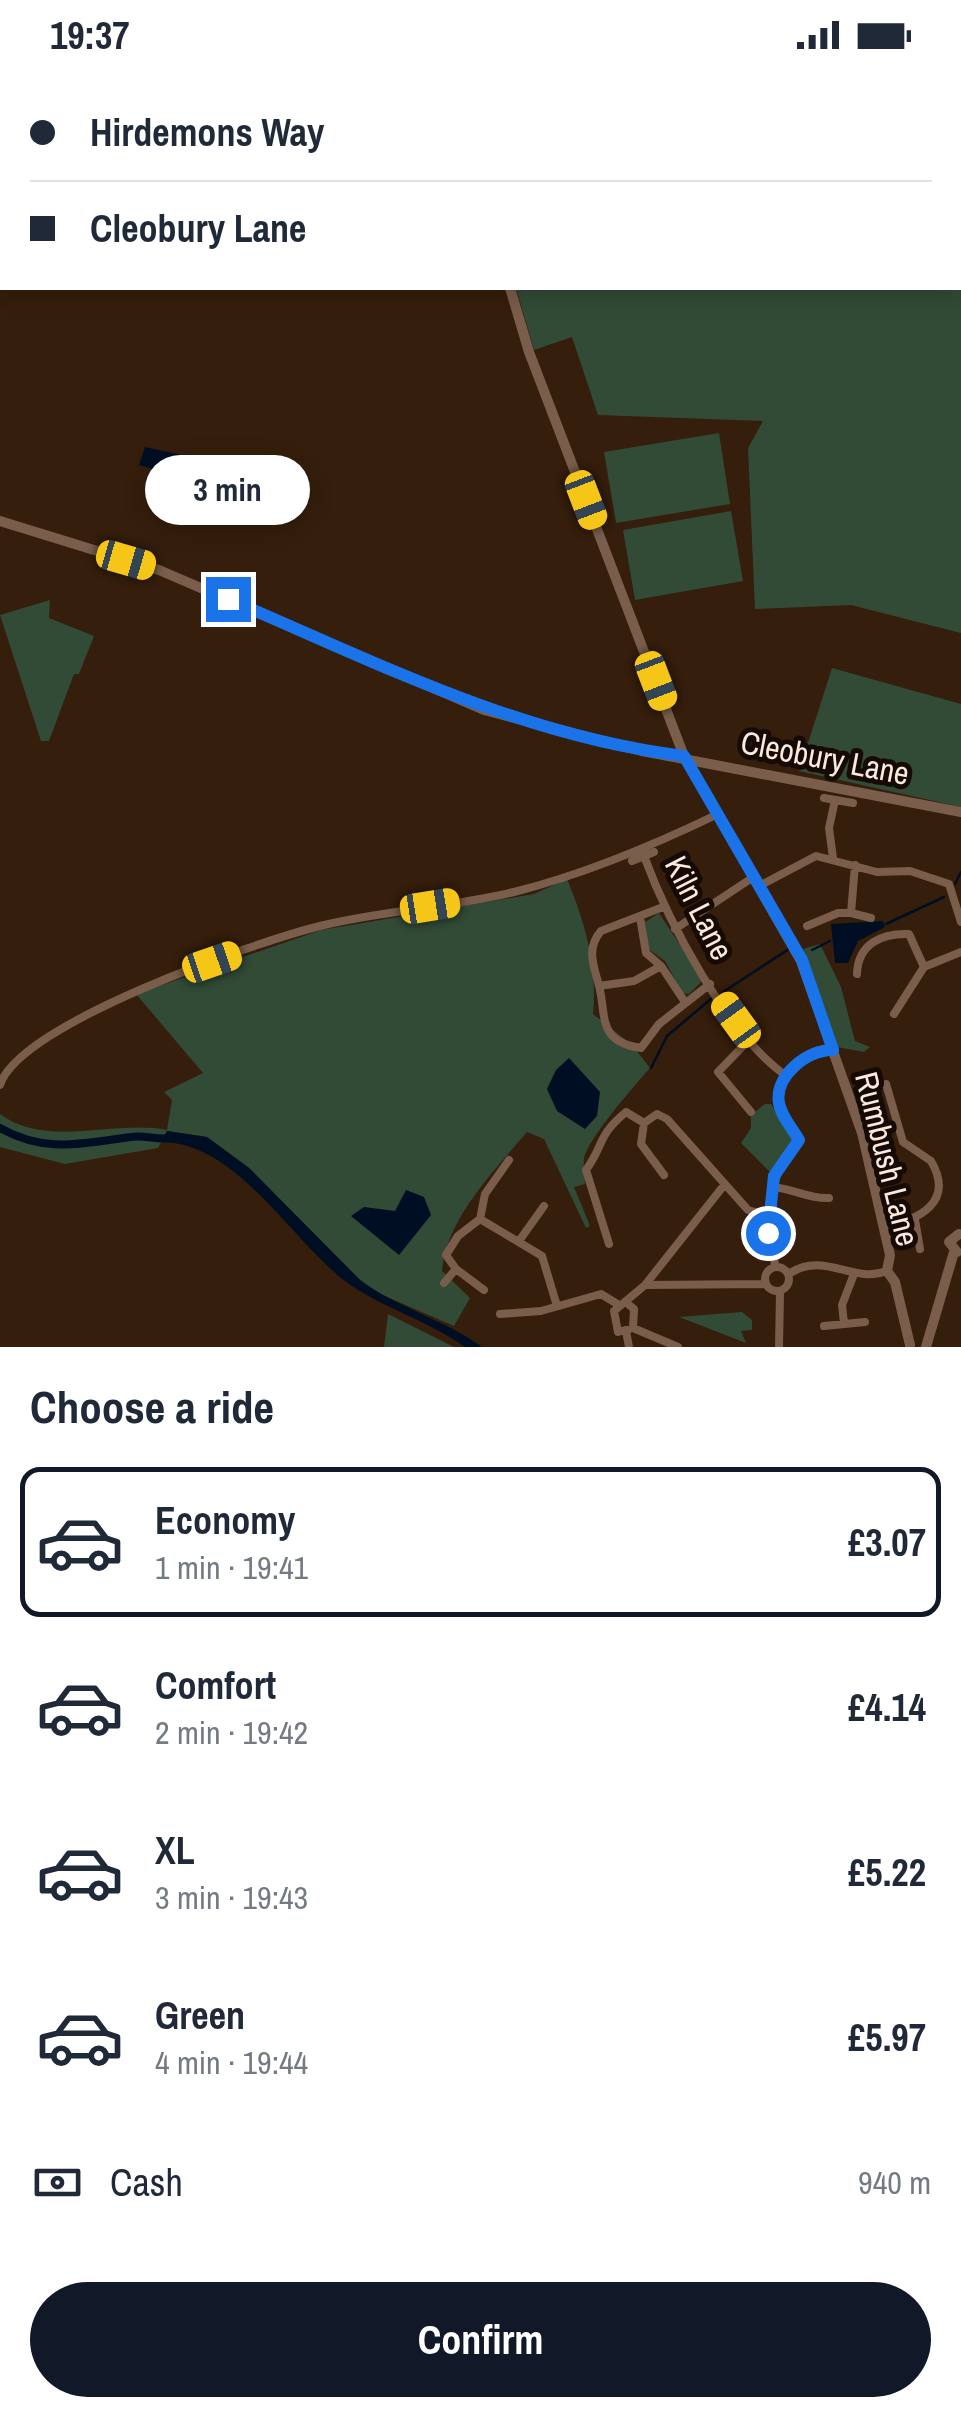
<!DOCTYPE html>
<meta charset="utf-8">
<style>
:root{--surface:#fff;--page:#f6f6f7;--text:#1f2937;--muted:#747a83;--line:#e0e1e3;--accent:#111827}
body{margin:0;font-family:"Archivo Narrow",sans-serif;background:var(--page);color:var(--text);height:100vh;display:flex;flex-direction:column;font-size:38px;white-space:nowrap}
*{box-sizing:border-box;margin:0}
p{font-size:32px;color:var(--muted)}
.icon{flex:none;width:55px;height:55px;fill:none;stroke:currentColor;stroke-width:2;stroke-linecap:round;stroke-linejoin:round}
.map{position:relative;height:1277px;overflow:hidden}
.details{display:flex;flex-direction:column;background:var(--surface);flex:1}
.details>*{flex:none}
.hud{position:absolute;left:0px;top:0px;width:962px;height:220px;box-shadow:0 5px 25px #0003;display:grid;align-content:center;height:220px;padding:0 30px;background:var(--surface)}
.end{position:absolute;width:45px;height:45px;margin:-22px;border:12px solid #1a73e8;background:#fff;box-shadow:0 0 0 5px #fff}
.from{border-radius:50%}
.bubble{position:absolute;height:70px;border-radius:35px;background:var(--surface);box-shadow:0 5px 25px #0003;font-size:32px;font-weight:700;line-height:70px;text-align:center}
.car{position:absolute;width:30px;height:60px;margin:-30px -15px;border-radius:12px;box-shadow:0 0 8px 2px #0007;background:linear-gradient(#f5c518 24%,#345 0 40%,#f5c518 0 76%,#345 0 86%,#f5c518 0)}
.hud b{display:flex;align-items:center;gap:35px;height:95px;font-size:38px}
.hud b+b{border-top:2px solid var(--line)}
.hud i{width:25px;height:25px;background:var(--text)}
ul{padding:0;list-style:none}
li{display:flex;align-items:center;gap:30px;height:150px;margin:0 20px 15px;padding:0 10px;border:5px solid transparent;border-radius:20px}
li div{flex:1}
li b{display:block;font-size:38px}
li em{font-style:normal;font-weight:700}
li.on{border-color:var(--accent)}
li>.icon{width:90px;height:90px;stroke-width:1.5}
h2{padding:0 30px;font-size:45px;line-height:120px}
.pay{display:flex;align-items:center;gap:25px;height:110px;padding:0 30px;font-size:38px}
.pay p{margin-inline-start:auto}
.primary-button{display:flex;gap:20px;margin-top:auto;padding:20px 30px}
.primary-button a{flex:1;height:115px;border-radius:60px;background:var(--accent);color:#fff;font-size:40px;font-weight:700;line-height:115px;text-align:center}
.status{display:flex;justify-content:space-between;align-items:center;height:70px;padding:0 50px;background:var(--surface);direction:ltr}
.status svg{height:28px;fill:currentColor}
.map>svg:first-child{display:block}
.green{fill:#314b36}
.water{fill:#000e23}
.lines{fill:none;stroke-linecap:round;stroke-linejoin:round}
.stream{stroke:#000e23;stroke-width:2.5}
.canal{stroke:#000e23;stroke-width:8}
.minor{stroke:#7a5e4b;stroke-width:8}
.tertiary{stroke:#7a5e4b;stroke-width:10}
.route{stroke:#1a73e8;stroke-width:12}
.labels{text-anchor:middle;stroke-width:10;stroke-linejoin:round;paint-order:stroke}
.street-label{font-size:32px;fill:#fae9de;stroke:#150b04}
</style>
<div class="status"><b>19:37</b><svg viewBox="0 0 49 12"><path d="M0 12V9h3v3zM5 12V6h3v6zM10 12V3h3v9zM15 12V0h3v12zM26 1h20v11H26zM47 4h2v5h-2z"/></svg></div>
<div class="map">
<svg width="961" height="1277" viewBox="0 0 961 1277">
<rect width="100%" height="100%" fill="#351e0b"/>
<path class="green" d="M474,0h385l-4,2z
M961,177v386l-110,-28 -96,4 -7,-161 15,-27 -165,-6 -26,-78 -38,13 -18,-62h444z
M719,363l11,71 -114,19 -12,-71z
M731,441l12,70 -108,19 -12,-70z
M50,530l-1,18 45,18 -15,38h-5l-25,67h-8l-41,-126z
M832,598l129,36v103l-162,-36z
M567,809c18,43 31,88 26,135l39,31 18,23c-16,18 -63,72 -66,91 -1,7 1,17 1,25l-11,3 16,39 -4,2 -42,-89 -17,-7c-33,39 -81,87 -85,139l28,27 -16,28 -76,-33 -18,-13 -111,-112 -42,-31 -40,-6 -9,17 -93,16 -65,-17v-33c48,35 113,5 167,16l5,-30 -8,-8 39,-19 -67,-79 185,-64 213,-36z
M659,843l42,64v5l-12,12 -7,-1 -17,-32 -17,-12 -3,-27z
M820,874l21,43 14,54 15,6 -6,5 -27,-5 -34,-98z
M765,1034h6l24,38 -24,31 -30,-30 10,-15v-13z
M742,1242l10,8v10l-11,1 5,12 -67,-26z
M388,1244l66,33h-70z"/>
<path class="water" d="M145,377l37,8 3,6 -14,25 -20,-7 5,-9 -17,-5z
M883,851l2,6 -27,14 -10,22h-13l-4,-39z
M569,988l31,34 -3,24 -12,13 -28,-18 -10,-22 9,-19z
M167,1061l40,6 42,31 111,112c37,28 84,39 122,67h-17c-36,-26 -80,-38 -116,-63 -57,-41 -111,-142 -188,-142z
M406,1120l18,7 7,18 -32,40 -48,-39 13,-9 31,4z"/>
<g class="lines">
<path class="stream" d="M955,814l6,-12
M886,854l58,-27
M812,880l18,-9
M723,922l66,-43
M651,998l16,-32 45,-38"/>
<path class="canal" d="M0,1058c46,26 82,15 131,9 13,-2 26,3 39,1"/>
<path class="minor" d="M878,0l2,2
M942,0l2,2
M901,2l4,-2
M960,23l1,1
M960,75l1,-2
M824,728l29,5
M644,786c25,68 83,177 141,219
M833,788l-4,-30 6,-28
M632,791l22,-9
M855,795l-4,48 20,5
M761,815l55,-29 61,16 33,-1 39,13 12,38
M663,837l-62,24c-17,19 -5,40 -1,59 6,29 -1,52 41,58l18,-24 51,-40
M640,847l6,36 15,13 24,36
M807,856l31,-13h13
M675,859l80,-53
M924,897l37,-15
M857,904c1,-30 24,-41 52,-40l15,33 -30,47
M599,916l35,-5 27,-15
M747,972l-29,30 33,40
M0,1015c20,-62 256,-143 320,-159 63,-16 130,-18 194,-34 71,-18 138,-46 204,-78
M644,1053l-3,21 23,31
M771,1117c22,1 36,12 58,11
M480,1149l5,-25 24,-34
M915,1150l5,29
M884,1155c35,-4 71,-23 47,-64l-28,-19 -17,-58
M519,1171l25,-35
M609,1174l-23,-74c19,-26 10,-33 40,-58l18,11 13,-9 10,5 81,91 18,5
M775,1195c-9,-56 -12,-78 24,-126 -6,-11 -18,-23 -21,-36 -4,-27 30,-54 55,-53
M765 1209a12 12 0 1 1 24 0a12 12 0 1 1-24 0Z
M790,1203c35,-22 62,11 97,-2
M444,1213l12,-14
M645,1215l80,-101
M484,1220l-28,-21 -10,-14 12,-19 22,-17 62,37 15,50
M628,1234l6,5 -1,19 -15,4 -4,-21 31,-26 119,-1
M500,1244l41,-3 60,-17 18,11
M844,1253l-2,-18 12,-31
M824,1256l41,-4
M633,1258l45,19
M626,1261l3,16
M779,1277l1,-54"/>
<path class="tertiary" d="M467,0v2
M510,218l19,64 155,404 117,205 61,172 28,122 -3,16 8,11 15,63
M0,451l159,49 325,140 158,41 319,61
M957,1182l-8,-10 10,-8
M926,1277l28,-95"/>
</g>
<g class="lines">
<path class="route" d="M228,529c150,64 292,137 456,157l118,204 31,90c-25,-1 -59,26 -54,53 2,13 13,25 20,37l-25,36 -6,57"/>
</g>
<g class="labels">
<g class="street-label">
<text transform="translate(825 688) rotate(11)" y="11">Cleobury Lane</text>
<text transform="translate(699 838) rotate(63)" y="11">Kiln Lane</text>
<text transform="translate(887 1089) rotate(76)" y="11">Rumbush Lane</text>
</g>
</g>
</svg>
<i class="end from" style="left:768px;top:1163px"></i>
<i class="end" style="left:228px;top:529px"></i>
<div class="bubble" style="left:145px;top:385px;width:165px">3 min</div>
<i class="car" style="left:586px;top:430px;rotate:159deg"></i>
<i class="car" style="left:126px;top:490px;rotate:106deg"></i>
<i class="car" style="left:656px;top:611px;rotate:159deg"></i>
<i class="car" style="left:430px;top:836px;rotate:81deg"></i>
<i class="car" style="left:212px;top:892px;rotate:71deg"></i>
<i class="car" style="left:736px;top:950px;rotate:324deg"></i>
<div class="hud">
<b><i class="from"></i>Hirdemons Way</b>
<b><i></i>Cleobury Lane</b>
</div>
</div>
<section class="details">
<h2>Choose a ride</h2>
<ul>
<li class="on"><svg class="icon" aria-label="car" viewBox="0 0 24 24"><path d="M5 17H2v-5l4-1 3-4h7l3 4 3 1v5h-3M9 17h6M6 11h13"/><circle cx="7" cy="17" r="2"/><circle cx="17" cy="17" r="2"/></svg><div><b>Economy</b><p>1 min · 19:41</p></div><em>£3.07</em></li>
<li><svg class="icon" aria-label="car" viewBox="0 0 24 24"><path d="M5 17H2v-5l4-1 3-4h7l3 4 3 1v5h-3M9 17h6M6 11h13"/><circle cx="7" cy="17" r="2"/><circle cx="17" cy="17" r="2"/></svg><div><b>Comfort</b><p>2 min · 19:42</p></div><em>£4.14</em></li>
<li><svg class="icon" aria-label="car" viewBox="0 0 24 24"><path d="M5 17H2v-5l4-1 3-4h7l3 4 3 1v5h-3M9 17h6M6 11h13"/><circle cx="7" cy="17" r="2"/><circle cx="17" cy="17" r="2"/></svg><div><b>XL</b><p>3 min · 19:43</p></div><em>£5.22</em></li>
<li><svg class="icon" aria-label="car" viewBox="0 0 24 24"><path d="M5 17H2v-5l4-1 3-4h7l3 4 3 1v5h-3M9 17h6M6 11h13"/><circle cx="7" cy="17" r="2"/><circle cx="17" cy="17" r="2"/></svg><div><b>Green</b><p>4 min · 19:44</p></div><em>£5.97</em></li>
</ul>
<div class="pay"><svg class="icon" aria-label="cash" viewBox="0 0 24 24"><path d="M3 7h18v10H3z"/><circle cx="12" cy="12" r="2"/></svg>Cash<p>940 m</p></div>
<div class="primary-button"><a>Confirm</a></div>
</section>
